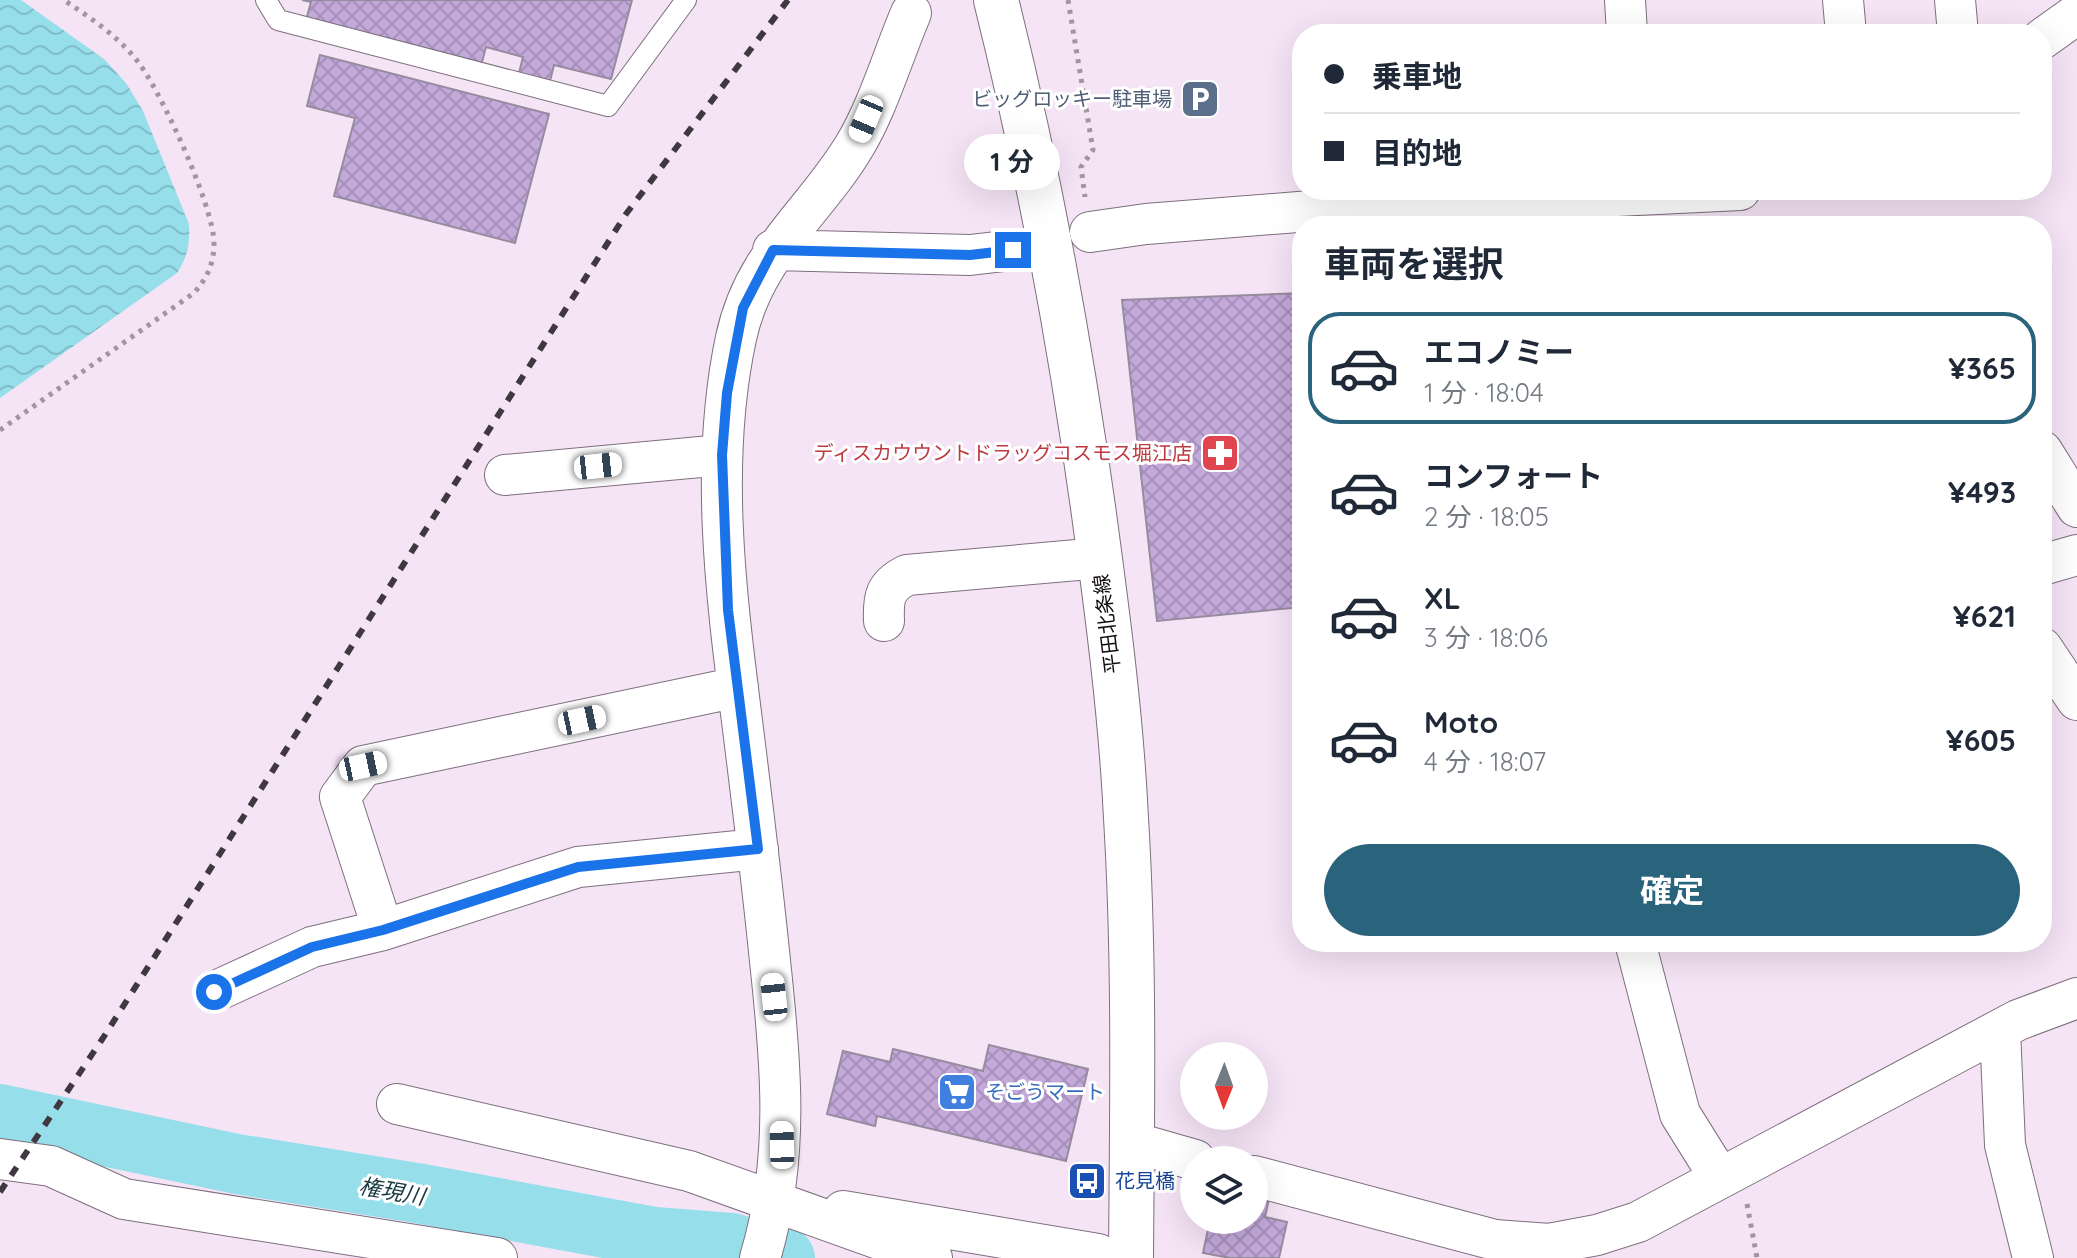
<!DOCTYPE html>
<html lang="ja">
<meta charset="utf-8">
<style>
:root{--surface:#fff;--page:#f2f2f3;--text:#1f2937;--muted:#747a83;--line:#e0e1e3;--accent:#29637c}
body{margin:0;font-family:Quicksand,"Noto Sans JP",sans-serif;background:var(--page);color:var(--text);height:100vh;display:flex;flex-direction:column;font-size:30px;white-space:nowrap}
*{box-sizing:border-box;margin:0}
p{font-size:26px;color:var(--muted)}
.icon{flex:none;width:44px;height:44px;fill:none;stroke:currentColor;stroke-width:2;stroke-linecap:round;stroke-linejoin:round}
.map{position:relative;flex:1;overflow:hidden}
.panel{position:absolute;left:1292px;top:216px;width:760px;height:736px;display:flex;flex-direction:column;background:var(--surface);border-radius:32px;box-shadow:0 8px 32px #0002}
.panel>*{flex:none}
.hud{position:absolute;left:1292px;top:24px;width:760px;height:176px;border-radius:32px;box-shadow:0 8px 32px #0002;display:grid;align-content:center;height:176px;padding:0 32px;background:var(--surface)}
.needle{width:52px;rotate:181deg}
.fabs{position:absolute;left:1180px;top:1042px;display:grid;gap:16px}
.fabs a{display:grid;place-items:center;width:88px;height:88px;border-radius:50%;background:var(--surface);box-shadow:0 8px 32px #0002;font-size:40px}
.end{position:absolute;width:36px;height:36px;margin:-18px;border:10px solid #1a73e8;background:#fff;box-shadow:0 0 0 4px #fff}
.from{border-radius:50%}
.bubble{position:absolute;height:56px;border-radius:28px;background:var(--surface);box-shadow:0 8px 32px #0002;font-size:26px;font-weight:700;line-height:56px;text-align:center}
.car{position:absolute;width:24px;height:48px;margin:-24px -12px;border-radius:10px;box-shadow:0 0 6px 2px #0007;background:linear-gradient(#fff 24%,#345 0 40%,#fff 0 76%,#345 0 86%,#fff 0)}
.hud b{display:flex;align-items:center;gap:28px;height:76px;font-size:30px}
.hud b+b{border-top:2px solid var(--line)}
.hud i{width:20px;height:20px;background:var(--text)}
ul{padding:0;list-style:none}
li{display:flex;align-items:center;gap:24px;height:112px;margin:0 16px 12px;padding:0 16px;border:4px solid transparent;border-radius:32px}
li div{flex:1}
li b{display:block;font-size:30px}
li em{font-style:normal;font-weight:700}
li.on{border-color:var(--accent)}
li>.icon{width:72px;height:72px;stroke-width:1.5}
h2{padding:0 32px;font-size:36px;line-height:96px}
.button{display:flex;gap:16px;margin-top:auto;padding:16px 32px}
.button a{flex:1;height:92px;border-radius:48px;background:var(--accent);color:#fff;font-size:32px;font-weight:700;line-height:92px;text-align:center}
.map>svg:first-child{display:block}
.water{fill:url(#water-waves)}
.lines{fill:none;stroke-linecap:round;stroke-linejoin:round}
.river{stroke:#95deea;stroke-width:60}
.building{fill:url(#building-cross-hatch);stroke:#968c9f;stroke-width:2}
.service-casing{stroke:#7e6f7f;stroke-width:22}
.minor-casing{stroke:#7e6f7f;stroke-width:42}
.secondary-casing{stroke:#7e6f7f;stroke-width:46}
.path{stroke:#a195a2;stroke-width:5;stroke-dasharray:4 6;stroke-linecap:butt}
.service{stroke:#fff;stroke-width:20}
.minor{stroke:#fff;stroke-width:40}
.secondary{stroke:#fff;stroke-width:44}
.rail{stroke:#403840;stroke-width:6;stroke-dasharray:10 10;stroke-linecap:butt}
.route{stroke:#1a73e8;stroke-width:10}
.labels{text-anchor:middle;stroke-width:6;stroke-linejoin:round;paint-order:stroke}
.service-label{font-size:20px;fill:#4e5e75;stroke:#fff;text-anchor:end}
.health-label{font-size:20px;fill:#be3a42;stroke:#fff;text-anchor:end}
.street-label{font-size:20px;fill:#110b11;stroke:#fff}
.shop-label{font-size:20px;fill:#366cbe;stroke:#fff;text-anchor:start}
.transit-label{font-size:20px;fill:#164399;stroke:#fff;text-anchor:start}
.water-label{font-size:22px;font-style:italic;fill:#16393f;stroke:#fff}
</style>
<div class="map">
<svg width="2077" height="1258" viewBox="0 0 2077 1258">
<defs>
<pattern id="water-waves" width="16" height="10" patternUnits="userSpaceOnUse" patternTransform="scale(2)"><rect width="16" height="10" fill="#95deea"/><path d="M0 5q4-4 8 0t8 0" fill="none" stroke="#7fbdc8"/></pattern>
<pattern id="building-cross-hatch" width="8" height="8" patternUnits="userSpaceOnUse" patternTransform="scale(2)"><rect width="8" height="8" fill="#c3a9da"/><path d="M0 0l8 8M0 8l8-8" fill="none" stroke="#a690ba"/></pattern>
</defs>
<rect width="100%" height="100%" fill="#f5e4f6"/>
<path class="water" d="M0,0h21l83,59 22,24 17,28 46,113c1,20 -1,32 -12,49l-177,125z"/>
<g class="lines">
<path class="river" d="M0,1114l237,50 180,29 237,44 77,6 54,15"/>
</g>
<path class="building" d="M302,0h330l-21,79 -57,-14 -5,20 -31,-8 5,-20 -37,-10 -5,19 -175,-46 5,-18z
M320,55l229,59 -34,129 -181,-47 21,-78 -48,-12z
M1302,293v314l-145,14 -35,-321z
M989,1045l99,24 -22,92 -189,-45 -2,10 -48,-12 16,-63 47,11 3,-13 90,22z
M1254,1196l15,3 -4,18 22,5 -8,36h-49l-27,-5 7,-33h44z"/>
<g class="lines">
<g class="service-casing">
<path id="service" d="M266,0l12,20 330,86 78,-106"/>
</g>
<g class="minor-casing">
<path id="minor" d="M1625,0l2,34
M1843,0l3,34
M1955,0l3,34
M2042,39l35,-25
M1090,232l56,-8 177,-14 417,-20
M773,250l197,5 43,-5
M2042,451l35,56
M505,475l217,-20
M2042,565l35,-10
M884,621c-1,-24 1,-35 23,-46l193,-17
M2042,648l35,52
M383,930l-43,-133 23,-31 375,-79
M1635,942l45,172 40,64
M214,992l98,-45 71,-17 195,-63 180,-18
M2000,1030l5,115 28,113
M397,1104l292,67 243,87
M1132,1142l63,18
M0,1159l51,7 73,33 373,59
M1254,1176l241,64 54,4 48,-9 41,-13 380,-202 59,-22
M843,1211l255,43
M760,1258c30,-99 21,-196 10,-297 -8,-80 -18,-160 -28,-240 -16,-127 -33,-257 -6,-383 18,-85 78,-124 119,-193 23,-38 38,-90 56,-132"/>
</g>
<g class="secondary-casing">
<path id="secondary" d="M996,0c42,168 73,336 97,507 14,103 28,207 33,311 9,147 6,293 5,440"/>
</g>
<path class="path" d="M1068,0l25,150 -12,17 4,30
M0,430l194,-137c13,-15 20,-29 20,-50 0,-36 -55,-157 -79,-185 -20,-24 -46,-41 -71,-58
M1747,1204l10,54"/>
<use href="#service" class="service"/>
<use href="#minor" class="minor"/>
<use href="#secondary" class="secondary"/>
<path class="rail" d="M0,1192l103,-154 523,-824 162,-214"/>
</g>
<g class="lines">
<path class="route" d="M214,992l98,-45 71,-17 195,-63 180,-18 -30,-239 -6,-155 5,-62 16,-85 30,-58 197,5 43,-5"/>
</g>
<defs>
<g id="parking-square" transform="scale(2)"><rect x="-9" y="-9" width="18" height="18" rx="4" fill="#5c6f8a" stroke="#fff"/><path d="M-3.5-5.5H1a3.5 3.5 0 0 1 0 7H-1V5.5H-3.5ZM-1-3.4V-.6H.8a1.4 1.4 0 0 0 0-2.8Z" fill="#fff"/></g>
<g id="pharmacy-square" transform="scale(2)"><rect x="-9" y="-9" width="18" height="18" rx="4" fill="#e0444e" stroke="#fff"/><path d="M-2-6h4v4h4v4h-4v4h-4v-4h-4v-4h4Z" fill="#fff"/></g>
<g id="supermarket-square" transform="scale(2)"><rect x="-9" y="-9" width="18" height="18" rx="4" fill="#3f7fe0" stroke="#fff"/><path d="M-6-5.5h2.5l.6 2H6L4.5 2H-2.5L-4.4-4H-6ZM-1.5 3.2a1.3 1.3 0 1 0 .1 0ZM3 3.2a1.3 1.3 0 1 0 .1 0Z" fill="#fff"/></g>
<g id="bus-square" transform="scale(2)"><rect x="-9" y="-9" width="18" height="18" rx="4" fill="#1a4fb4" stroke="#fff"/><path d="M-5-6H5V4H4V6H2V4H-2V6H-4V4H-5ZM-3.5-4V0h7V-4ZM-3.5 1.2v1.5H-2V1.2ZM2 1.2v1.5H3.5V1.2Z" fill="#fff"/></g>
</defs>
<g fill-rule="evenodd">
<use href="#parking-square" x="1200" y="99"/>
<use href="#pharmacy-square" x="1220" y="453"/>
<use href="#supermarket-square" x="957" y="1092"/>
<use href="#bus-square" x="1087" y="1181"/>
</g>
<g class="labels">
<g class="service-label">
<text x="1172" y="106">ビッグロッキー駐車場</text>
</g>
<g class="health-label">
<text x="1192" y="460">ディスカウウントドラッグコスモス堀江店</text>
</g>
<g class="street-label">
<text transform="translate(1107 624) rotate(-97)" y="7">平田北条線</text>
</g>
<g class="shop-label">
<text x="985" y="1099">そごうマート</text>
</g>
<g class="transit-label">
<text x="1115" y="1188">花見橋</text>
</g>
<g class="water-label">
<text transform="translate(392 1191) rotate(10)" y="8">権現川</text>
</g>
</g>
</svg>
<div class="fabs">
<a><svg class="needle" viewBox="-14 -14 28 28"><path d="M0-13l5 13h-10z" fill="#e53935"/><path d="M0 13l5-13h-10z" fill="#747a83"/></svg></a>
<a><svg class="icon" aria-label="layers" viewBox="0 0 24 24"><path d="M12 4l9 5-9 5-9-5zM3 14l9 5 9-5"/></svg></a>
</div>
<i class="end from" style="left:214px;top:992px"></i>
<i class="end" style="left:1013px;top:250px"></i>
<div class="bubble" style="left:964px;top:134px;width:96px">1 分</div>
<i class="car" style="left:866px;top:119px;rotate:203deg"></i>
<i class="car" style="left:598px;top:466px;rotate:84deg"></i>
<i class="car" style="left:582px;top:720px;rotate:78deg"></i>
<i class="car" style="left:363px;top:766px;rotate:78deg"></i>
<i class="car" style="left:774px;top:997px;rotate:354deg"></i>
<i class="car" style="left:782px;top:1145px;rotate:359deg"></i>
<div class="hud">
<b><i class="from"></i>乗車地</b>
<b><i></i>目的地</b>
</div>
<section class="panel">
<h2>車両を選択</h2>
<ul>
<li class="on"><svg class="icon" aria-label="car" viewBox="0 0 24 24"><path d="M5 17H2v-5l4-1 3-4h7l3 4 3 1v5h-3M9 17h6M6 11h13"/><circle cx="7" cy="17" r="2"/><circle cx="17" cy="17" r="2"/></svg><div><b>エコノミー</b><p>1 分 · 18:04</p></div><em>¥365</em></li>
<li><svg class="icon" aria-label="car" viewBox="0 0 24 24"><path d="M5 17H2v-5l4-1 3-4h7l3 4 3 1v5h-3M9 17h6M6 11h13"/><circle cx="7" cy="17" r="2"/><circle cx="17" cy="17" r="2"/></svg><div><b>コンフォート</b><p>2 分 · 18:05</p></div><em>¥493</em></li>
<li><svg class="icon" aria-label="car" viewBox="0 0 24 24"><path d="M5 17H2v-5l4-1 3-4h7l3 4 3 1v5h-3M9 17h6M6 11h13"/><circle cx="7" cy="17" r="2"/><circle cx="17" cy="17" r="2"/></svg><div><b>XL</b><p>3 分 · 18:06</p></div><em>¥621</em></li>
<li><svg class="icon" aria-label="car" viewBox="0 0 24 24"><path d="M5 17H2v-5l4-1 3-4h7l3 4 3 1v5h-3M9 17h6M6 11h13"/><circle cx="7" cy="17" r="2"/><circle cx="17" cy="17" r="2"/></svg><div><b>Moto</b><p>4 分 · 18:07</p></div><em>¥605</em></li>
</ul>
<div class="button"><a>確定</a></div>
</section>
</div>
